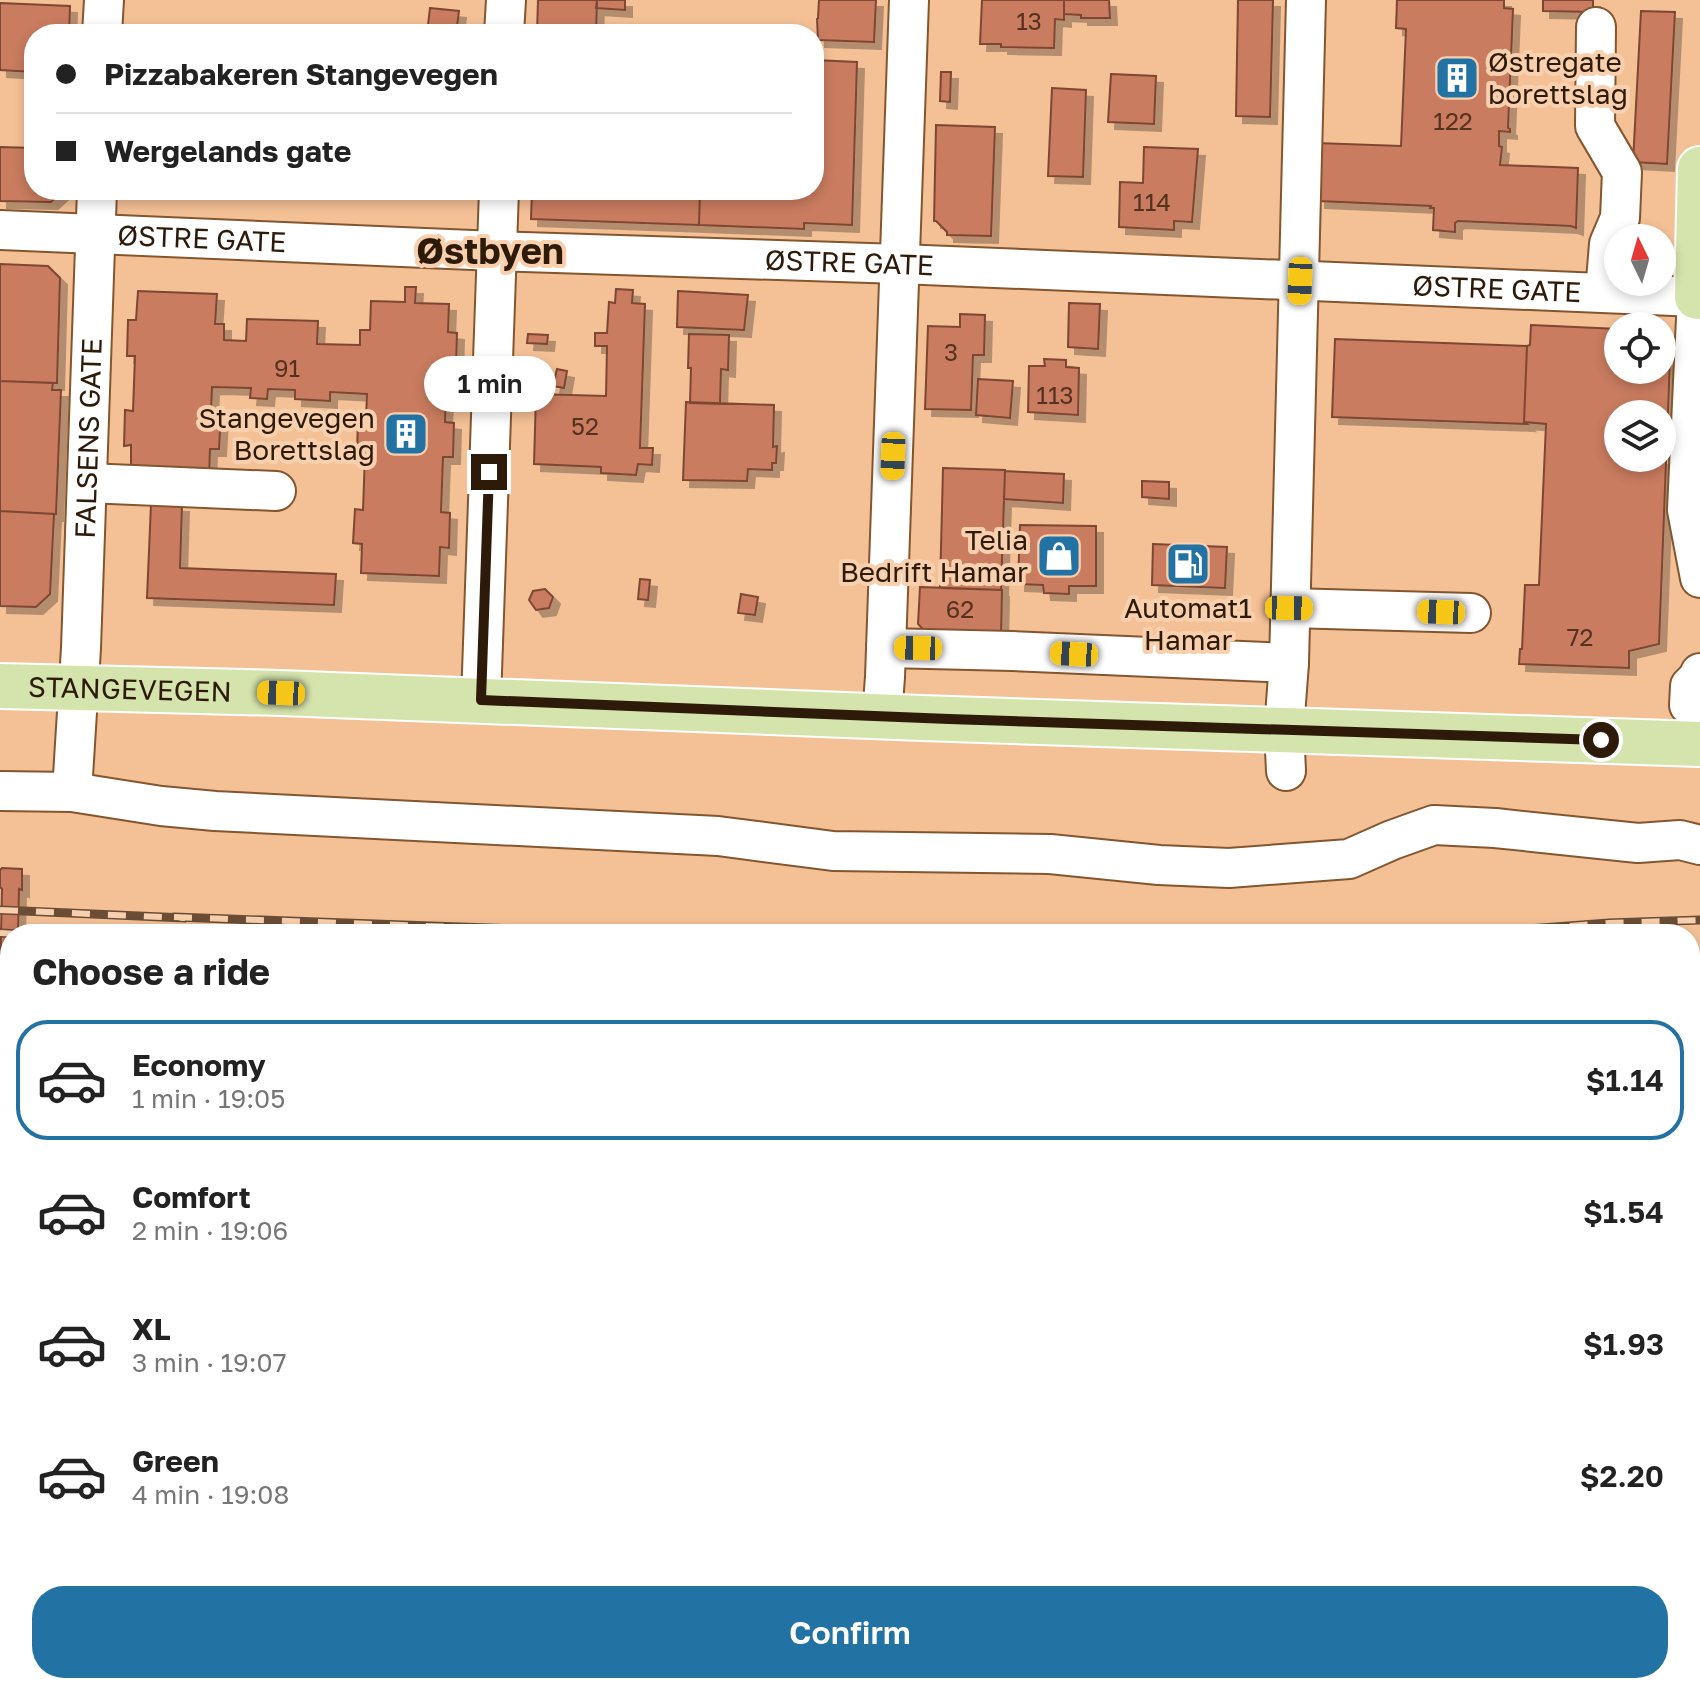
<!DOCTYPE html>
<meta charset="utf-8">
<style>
:root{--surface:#fff;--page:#f2f2f2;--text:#222;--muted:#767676;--line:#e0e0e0;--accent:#2372a4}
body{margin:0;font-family:"Golos Text",sans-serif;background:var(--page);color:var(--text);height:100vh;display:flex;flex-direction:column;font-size:30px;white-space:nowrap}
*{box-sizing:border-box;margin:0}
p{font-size:26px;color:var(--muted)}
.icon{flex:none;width:44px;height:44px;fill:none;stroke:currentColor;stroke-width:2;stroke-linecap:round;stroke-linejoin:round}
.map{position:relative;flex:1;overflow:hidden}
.sheet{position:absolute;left:0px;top:924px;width:1700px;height:770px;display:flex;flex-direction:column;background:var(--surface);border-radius:32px 32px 0 0;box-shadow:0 4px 12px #0003}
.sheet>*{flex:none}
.hud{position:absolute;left:24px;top:24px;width:800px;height:176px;border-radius:32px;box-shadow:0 4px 12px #0003;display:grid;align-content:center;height:176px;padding:0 32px;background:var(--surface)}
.needle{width:52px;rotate:355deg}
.fabs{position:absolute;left:1604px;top:224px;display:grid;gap:16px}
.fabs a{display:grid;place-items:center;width:72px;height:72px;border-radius:50%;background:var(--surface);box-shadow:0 4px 12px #0003;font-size:40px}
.end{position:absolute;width:36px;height:36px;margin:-18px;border:10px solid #2d1a09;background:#fff;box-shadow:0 0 0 4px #fff}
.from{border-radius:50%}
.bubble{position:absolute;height:56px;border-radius:28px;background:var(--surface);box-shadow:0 4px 12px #0003;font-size:26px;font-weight:600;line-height:56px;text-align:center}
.car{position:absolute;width:24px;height:48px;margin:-24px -12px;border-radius:10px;box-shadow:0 0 6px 2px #0007;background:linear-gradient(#f5c518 24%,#345 0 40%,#f5c518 0 76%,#345 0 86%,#f5c518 0)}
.hud b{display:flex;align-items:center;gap:28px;height:76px;font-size:30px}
.hud b+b{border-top:2px solid var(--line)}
.hud i{width:20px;height:20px;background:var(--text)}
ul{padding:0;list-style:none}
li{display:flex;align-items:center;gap:24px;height:120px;margin:0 16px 12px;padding:0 16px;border:4px solid transparent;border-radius:32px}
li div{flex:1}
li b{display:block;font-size:30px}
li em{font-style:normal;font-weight:600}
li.active{border-color:var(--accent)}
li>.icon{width:72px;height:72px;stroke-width:1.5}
h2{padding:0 32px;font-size:36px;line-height:96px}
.primary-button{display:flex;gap:16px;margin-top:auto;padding:16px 32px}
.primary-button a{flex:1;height:92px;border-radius:32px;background:var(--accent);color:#fff;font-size:32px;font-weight:600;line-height:92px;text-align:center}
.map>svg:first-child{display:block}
.building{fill:#c97c5f;stroke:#7d4733;stroke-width:2;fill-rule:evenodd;filter:url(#shadow)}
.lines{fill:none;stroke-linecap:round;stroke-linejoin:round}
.minor-casing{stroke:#83562e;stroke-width:42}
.major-casing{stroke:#fff;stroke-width:48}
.minor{stroke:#fff;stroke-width:38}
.major{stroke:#d5e3ad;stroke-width:44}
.rail-casing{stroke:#6b4d35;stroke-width:9}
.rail{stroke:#f9d0ae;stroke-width:6;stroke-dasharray:18;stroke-linecap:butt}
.route{stroke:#2d1a09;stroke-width:10}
.labels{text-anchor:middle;stroke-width:8;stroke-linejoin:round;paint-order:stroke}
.number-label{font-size:24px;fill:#54321e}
.poi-label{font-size:28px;fill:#2d1a09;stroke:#f9d0ae;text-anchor:end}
.street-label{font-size:28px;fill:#2d1a09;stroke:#f9d0ae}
.district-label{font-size:36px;font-weight:bold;fill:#2d1a09;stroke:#f9d0ae}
</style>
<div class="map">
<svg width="1700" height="1693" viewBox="0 0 1700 1693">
<defs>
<filter id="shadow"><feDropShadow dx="7" dy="7" stdDeviation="0" flood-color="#0004"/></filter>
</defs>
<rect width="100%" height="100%" fill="#f4c096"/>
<path class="building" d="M538,0h59l-1,34h-59z
M597,0h28v10l-29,-2z
M819,0h57l-2,42 -56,-2 -1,-21 1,-1z
M982,0h82v20l-9,-1 -1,29 -53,-1v-3h-21z
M1064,0h45l1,18h-29v-3l-17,-1z
M1238,0h35l-3,117 -34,-1z
M1397,0h107v8l9,1 -5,119 2,1v3l-11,-1v15l3,1 -2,18 78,3 -2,60 -5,-2 -113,-5 -3,2v9l-22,-2 1,-22h-4l1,-2 -113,-5 -1,-58 84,3 5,-117 -10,-1z
M1543,0h50v12l-50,-1z
M0,3l70,3 -1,28h-35v38l-34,-2z
M430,8l29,3 -3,23 -29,-1z
M1641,11l34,1 -8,152 -34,-2z
M814,60l43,2 -5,163 -48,-2v6l-105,-4 1,-35h114z
M941,72h10l-1,30 -10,-1z
M1111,74l45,2 -2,48 -46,-2z
M1052,88l34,2 -3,87 -35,-1z
M936,125l59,2 -4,109 -44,-1v-3l-11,-11h-2z
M0,147l34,1v42h30l-13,12 -51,-1z
M1144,147l54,2 -6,73 -18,-1v9l-55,-3 1,-45 23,1z
M532,190h168l-1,35 -168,-6z
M0,264l48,2 12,12 -3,105 -57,-2z
M405,287h11l-1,16 34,1 -1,28 9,1 -1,35h-9l-2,54 9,1 -1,34h-10l-2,55 9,1 -1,35 -9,-1 -1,29 -78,-3 1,-29 -9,-1 2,-34 8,1 2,-56h-8l1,-35h8l1,-25 -37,-2v9l-35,-2v-9l-27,-1 -1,10 -17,-1 1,-10 -39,-1 -1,26 10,1 -2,35h-9l-1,28 -78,-3v-29l-7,1 1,-36 8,1 2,-55h-8l1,-36h8l2,-29 79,3 -2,30h9v16l22,1 1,-22 71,2 -1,23 43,1v-15h10l1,-29 34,1z
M616,289l17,1 -1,13 13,1 -5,144h13l-1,17 -14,-1 -2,11 -35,-2v-6l-67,-3 2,-70 70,2 1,-50h-12v-13h12l2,-31 6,1z
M678,291l70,4 -4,35 -67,-3z
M1069,303l31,1 -2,45 -30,-2z
M960,314l25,1 -1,40h-11l-2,55 -46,-1 3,-83 32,1z
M1531,325l87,4v41h44v-11h8l-11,285 -30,7v17l-110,-4 1,-15h2l3,-64h14l7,-161 -22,-2 3,-76 3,-1zM1618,414h44v44h-44z
M528,334l20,1 -1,9 -20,-1z
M689,334l40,1 -1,35 -7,-1 -1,35 -30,-1 1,-35h-3z
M1335,339l192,7 -3,76 3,2 -195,-7z
M522,359l18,1 -1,18 -18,-1z
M1044,359l22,1v7l13,1 -1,47 -50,-3 1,-46h16z
M557,369l10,2 -3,17 -11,-2z
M978,379l35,2 -3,37 -34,-3z
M0,381l53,2 -1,7h9l-5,124 -56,-3z
M686,402l88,3 -1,42 4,-1 -1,17h-4v7l-24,-1 -1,12 -64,-1z
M943,468l62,2 -4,120 -61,-2z
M1005,471l59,3 -1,29 -59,-4z
M1142,481l27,1v17l-27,-2z
M151,504l31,1 -2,63 156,6 -2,31 -187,-7z
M0,511l54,3 -4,80 -14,13 -36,-1z
M1020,525l76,1v60h-27v8l-25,-1 -1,-8 -25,-1z
M1153,544l74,3 -2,41 -73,-3z
M640,579l10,1 -2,20 -10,-1z
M920,587l82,3 -1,49 -71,-2 -12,-13z
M545,589l8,8 -4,11 -13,2 -7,-10 4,-9z
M741,594l17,3 -3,18 -17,-2z
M2,868l20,1v21l-3,-1 -1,45h-8v44l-10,-1 2,-88 -2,-2v-17z
M766,1684h102v9h-102z
M1000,1684h78v9h-78z
M1142,1684h294v9h-294z"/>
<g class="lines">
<g class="minor-casing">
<g id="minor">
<path d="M1596,27l-1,99 27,46 -2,46 -11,26 -4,49"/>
<path d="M102,34l2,-34"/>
<path d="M504,34l2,-34"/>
<path id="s1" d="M0,230l496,21 404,13 797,33 -10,213 13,68"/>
<path d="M87,483l189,8"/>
<path d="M1289,608l182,5"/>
<path d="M886,648l126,3 277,12"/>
<path d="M481,700l18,-510"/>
<path d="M1689,705l1,-19 10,-10v-3"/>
<path d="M882,716l3,-39 24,-677"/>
<path d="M1286,771l-2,-42 5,-66 17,-663"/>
<path d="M0,791l72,1 89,14 54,5 503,25 115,15 217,3 109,11 70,3 120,-9 43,-19 42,-15 61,3 143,15 42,-3 20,5"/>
<path id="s2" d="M72,792l9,-144 16,-458"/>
<path d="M1690,1285l10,5"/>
<path d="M0,1646l10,1"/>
<path d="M415,1684l103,6h45l11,3"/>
<path d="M668,1693v-9"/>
</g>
</g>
<g class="major-casing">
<g id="major">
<path d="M1697,297l3,-128"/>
<path id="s3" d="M0,686l281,7 641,25 778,26"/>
</g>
</g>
<use href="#minor" class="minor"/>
<use href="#major" class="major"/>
<g class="rail-casing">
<path id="rail" d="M0,910l185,8
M174,917l482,17
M0,933l19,1
M1462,934l147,-11 91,-3
M1690,967h10
M1690,991l10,1
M0,1003h10
M1690,1033l10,1
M1690,1188l10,5"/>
</g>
<use href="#rail" class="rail"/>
</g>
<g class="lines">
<path class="route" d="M489,472l-8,228 468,19 652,21"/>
</g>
<defs>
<g id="building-square" transform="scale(2.3)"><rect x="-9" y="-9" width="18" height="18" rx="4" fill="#2372a4" stroke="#f9d0ae"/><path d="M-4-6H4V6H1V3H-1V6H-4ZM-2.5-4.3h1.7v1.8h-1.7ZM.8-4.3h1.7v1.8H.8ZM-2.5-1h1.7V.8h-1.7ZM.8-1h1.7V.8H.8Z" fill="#fff"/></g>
<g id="shop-square" transform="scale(2.3)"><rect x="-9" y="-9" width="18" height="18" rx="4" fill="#2372a4" stroke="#f9d0ae"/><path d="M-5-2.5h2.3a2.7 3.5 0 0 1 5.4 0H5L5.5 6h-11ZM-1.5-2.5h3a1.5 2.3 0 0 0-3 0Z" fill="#fff"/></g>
<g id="fuel-square" transform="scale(2.3)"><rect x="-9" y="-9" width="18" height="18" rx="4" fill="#2372a4" stroke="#f9d0ae"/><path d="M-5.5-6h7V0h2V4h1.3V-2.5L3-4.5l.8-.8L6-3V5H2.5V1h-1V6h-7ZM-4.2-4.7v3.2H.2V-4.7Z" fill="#fff"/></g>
</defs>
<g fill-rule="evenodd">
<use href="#building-square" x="1457" y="78"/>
<use href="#building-square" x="406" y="434"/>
<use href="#shop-square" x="1059" y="556"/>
<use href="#fuel-square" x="1188" y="564"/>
</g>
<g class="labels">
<g class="number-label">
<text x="1029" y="30">13</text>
<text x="1453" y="130">122</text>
<text x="1152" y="211">114</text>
<text x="951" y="361">3</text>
<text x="287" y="377">91</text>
<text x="1055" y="404">113</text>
<text x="585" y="435">52</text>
<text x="960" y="618">62</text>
<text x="1580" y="646">72</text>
</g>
<g class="poi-label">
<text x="1488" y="72" text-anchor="start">Østregate<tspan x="1488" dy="32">borettslag</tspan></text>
<text x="375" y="428">Stangevegen<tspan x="375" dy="32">Borettslag</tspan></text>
<text x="1028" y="550">Telia<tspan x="1028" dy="32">Bedrift Hamar</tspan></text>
<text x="1188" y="618" text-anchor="middle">Automat1<tspan x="1188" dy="32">Hamar</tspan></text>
</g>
<g class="street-label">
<text dy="10" stroke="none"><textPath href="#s1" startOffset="202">ØSTRE GATE</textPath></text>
<text dy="10" stroke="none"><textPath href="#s1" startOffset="850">ØSTRE GATE</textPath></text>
<text dy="10" stroke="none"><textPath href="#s1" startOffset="1498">ØSTRE GATE</textPath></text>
<text dy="10" stroke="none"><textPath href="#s2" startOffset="354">FALSENS GATE</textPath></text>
<text dy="10" stroke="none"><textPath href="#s3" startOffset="130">STANGEVEGEN</textPath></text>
</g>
<g class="district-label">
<text x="490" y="264">Østbyen</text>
</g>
</g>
</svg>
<div class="fabs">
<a><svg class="needle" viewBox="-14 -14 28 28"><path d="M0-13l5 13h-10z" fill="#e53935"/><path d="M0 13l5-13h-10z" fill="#767676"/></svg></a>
<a><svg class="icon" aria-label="locate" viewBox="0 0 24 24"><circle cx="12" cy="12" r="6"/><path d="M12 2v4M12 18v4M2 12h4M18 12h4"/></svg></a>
<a><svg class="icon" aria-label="layers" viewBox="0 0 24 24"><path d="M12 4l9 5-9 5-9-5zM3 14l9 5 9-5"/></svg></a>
</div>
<i class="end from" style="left:1601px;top:740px"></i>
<i class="end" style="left:489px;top:472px"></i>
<div class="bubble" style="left:424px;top:356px;width:132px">1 min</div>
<i class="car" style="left:1300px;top:281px;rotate:182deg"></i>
<i class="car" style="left:893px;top:456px;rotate:182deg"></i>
<i class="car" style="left:1289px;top:608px;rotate:91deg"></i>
<i class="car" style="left:1441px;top:612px;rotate:272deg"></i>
<i class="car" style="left:918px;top:648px;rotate:271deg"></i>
<i class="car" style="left:1074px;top:654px;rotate:273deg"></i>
<i class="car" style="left:281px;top:693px;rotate:272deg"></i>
<div class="hud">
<b><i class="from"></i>Pizzabakeren Stangevegen</b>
<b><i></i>Wergelands gate</b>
</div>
<section class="sheet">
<h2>Choose a ride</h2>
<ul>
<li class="active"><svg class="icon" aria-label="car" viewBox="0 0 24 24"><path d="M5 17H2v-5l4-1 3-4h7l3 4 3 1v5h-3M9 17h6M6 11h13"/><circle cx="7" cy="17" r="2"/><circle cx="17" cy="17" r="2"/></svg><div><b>Economy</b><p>1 min · 19:05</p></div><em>$1.14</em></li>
<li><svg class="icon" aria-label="car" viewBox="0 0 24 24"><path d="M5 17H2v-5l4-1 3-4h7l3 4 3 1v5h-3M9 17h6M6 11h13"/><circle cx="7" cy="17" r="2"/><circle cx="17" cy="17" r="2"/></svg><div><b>Comfort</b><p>2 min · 19:06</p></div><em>$1.54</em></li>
<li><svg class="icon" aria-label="car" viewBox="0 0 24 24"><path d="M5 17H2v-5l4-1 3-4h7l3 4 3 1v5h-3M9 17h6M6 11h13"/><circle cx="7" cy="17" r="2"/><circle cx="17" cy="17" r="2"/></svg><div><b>XL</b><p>3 min · 19:07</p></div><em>$1.93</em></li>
<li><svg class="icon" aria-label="car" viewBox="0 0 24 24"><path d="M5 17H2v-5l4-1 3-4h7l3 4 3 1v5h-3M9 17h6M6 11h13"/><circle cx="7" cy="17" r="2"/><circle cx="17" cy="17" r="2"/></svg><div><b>Green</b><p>4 min · 19:08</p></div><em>$2.20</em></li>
</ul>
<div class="primary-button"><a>Confirm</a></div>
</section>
</div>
